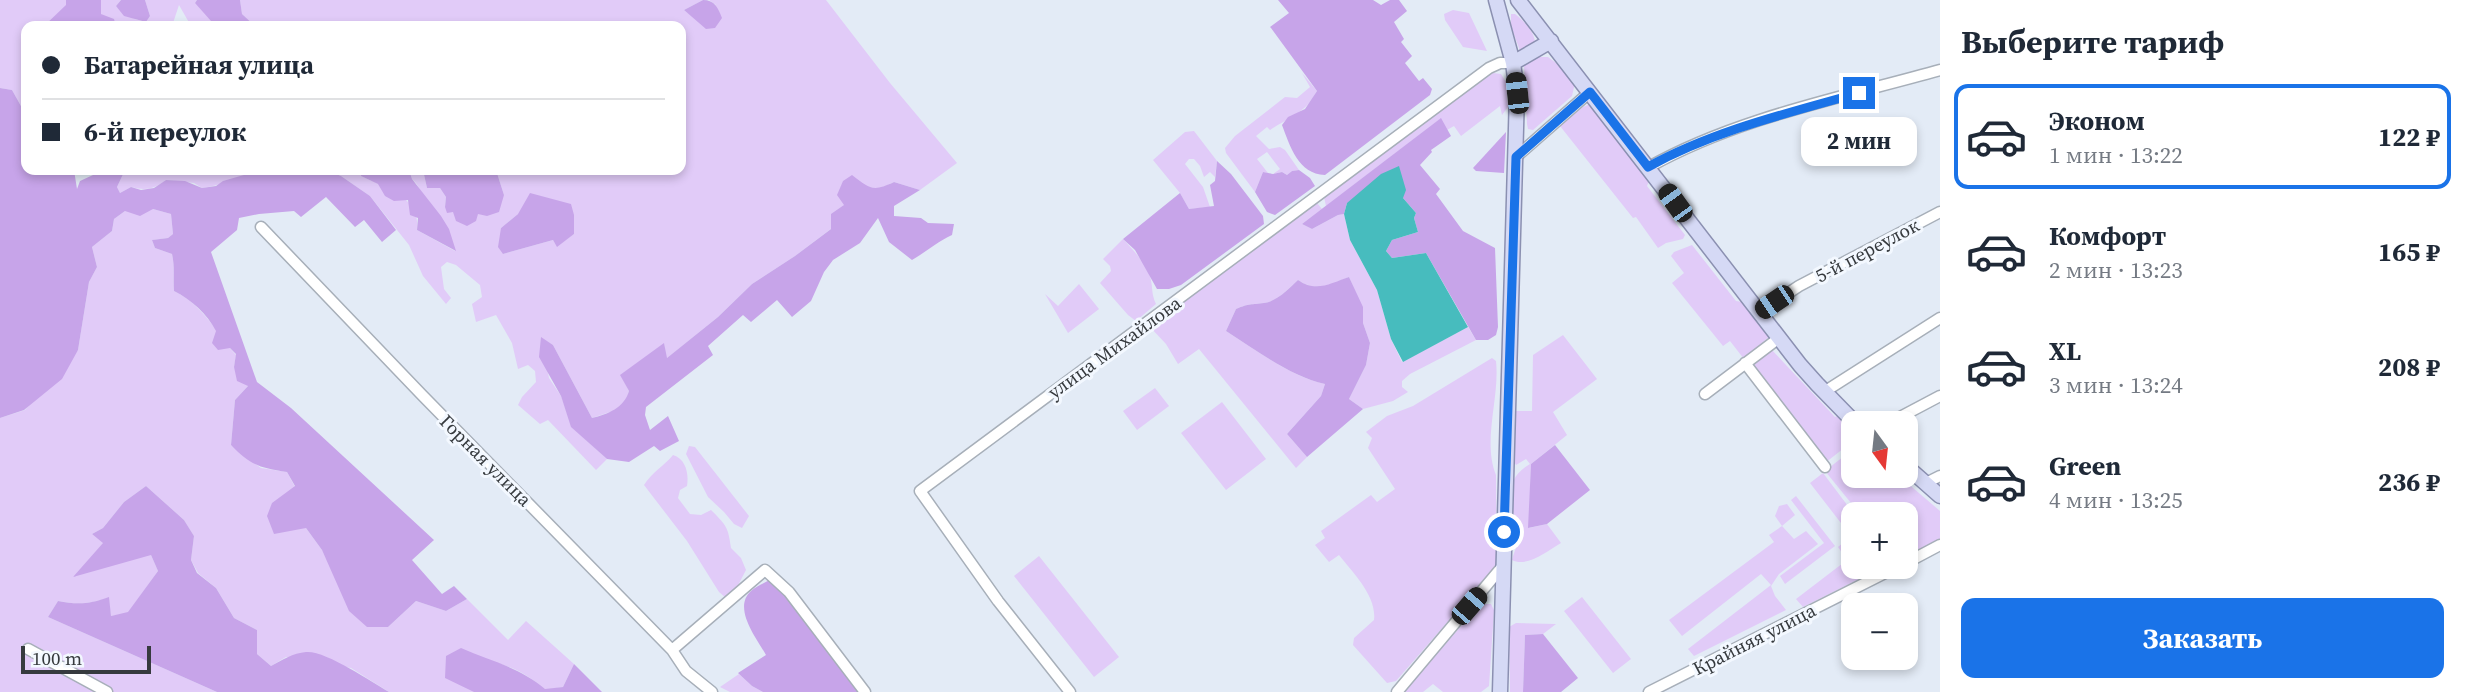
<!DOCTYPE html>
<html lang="ru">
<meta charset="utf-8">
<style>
:root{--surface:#fff;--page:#f6f6f7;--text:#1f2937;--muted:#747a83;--line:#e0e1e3;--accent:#1a73e8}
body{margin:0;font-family:"Source Serif 4",serif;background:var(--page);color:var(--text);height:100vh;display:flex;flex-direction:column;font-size:26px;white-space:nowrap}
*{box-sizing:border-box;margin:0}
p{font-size:23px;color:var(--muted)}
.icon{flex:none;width:38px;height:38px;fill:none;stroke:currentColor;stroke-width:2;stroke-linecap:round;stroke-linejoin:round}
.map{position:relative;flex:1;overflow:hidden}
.details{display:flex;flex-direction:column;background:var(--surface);width:525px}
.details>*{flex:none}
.top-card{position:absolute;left:21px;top:21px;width:665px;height:154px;border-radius:14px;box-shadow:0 4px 10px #0003;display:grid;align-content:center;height:154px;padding:0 21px;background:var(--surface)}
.needle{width:46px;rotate:165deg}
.controls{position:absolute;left:1841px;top:411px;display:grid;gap:14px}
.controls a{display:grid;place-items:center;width:77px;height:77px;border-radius:14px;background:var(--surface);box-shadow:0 4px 10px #0003;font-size:35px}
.scale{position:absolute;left:21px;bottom:18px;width:130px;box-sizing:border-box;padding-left:7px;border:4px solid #363a3e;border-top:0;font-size:19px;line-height:24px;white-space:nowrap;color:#363a3e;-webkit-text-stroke:5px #f3f8ff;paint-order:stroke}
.end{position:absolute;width:32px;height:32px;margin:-16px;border:9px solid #1a73e8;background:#fff;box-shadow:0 0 0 4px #fff}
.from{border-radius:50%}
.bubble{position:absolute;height:49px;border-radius:14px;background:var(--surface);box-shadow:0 4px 10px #0003;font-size:23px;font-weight:700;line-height:49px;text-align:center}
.car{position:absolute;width:21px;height:42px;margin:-21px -10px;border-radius:9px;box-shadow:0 0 5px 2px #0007;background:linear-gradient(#222 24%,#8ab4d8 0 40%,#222 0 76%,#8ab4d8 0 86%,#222 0)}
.top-card b{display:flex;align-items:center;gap:24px;height:66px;font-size:26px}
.top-card b+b{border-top:2px solid var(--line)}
.top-card i{width:18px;height:18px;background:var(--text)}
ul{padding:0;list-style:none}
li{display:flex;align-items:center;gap:21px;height:105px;margin:0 14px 10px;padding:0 7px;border:4px solid transparent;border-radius:14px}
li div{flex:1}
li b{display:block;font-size:26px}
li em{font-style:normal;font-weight:700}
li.selected{border-color:var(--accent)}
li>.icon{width:63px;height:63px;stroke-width:1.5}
h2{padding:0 21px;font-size:32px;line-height:84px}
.action{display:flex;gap:14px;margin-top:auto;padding:14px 21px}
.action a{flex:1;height:80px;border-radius:14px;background:var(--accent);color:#fff;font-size:28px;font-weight:700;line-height:80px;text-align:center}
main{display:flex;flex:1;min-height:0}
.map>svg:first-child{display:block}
.green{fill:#e1cbf8;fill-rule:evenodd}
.forest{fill:#c7a4e9}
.water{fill:#47bcbe}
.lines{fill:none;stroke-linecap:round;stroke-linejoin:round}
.minor-casing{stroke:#a7afb9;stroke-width:13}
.major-casing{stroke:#8b90b1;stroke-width:17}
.minor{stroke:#fff;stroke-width:10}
.major{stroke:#d5d9f5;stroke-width:14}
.route{stroke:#1a73e8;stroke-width:9}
.labels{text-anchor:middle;stroke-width:6;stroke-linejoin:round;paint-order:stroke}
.street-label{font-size:19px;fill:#363a3e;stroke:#f3f8ff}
</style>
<main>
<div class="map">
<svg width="1940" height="692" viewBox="0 0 1940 692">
<rect width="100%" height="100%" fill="#e3ebf6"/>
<path class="green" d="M0,0h66l1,5 -23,21h-18v89l-14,-25 -12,-2z
M101,0h20l-5,6 19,13 11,3 4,-6 -5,-16h52l-2,3 42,20 2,3h-48l-12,-21 -7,21h-57l-14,-12z
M240,0h463l-19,10 18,14 14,-19 -7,-5h117l64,83 67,80 -37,27 -26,-8 -15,7 -12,-2 -23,18 -12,23 -37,28 -43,28 -34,33 -52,42 -2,-15 -43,31 8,16 -3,10 -13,10 -21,7 -39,-73 -12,-7 8,40 12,18 11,31 35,32 -11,11 -48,-50 -8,4 -22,-19 4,-8 14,-15 -1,-11 -7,-6 -10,4 -6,-26 -16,-28 -20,7 -4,-18 10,-7 -2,-12 -24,-20 -9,-3 -6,5 3,22 7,9 -5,6 -23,-28 -14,-31 -39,-49 -29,-20 -14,-6h35l-1,6c25,12 60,21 56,54l38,21c-7,-29 -15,-31 -30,-53 -5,-7 -7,-14 -13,-19l-3,-9h14l4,18h13l6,9 -1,10 8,5 25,2 26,-19 -8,-25h185v-144h-426l-13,-12zM518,214l56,20 -17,12 -4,-6 -50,14 -2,-26z
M1453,10l16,3 18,38 -24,-4 -18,-27 -1,-6z
M1511,14h4c8,6 20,18 20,29l-10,8h-5l-9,-25z
M1539,57h9l16,12 11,14 -3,13 -39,34 -5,-1 -1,-5 -3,-59z
M1302,73l15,18c-4,6 -8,14 -14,18 -11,9 -23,14 -33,21l-3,-3 -11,9 13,13 11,-2 5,3 14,20 -7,1 -5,4 -5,-3 -9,2 7,-5 -13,-17 -10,7 11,14 -5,-1 -8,20 -29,-39 -1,-5 10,-12 50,-39 12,1 13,-11z
M1493,73l8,1 5,8 2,25 -6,8 -2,-9 -39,30 -7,-10 -7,4 -7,-11 -114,87 -2,-9 95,-73z
M1590,104l19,18 -1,7 15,20 7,2 21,25 -4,10 38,49 -2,4 -17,4 -8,5 -22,-31 -3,1 -73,-92 23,-19z
M1194,131l23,30 -2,16 -5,-5 -6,5 -4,-11 -6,-7h-5l-4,5 18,23 7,20 -21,2 -9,-16 -27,-33 32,-28z
M125,170h136c-19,5 -41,16 -59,18l-8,-5 -28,-3c-12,9 -20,11 -35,7l-11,6 -3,-6z
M1317,203l5,6 -20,15 10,5 26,-14 6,-1 6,26 27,50 14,49 11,23 66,-35 8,13 -66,34 -8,7v6l6,5 -15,9 -30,8 -14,-10 17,-34 4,-22 -7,-20 -1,-16 -13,-30c-18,7 -33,16 -51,3 -10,9 -20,21 -34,23 -13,2 -14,0 -28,6l-10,22c30,19 65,46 99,53l-4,12 -34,38 20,23 -11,11 -97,-119 -21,15 -12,-20 -16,-17z
M153,209l18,5 2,20 -5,4 -16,2 3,8 17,6c3,13 1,24 2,37 28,13 42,41 62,64l-2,12 14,19 -13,14 -4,45 30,23 26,4 8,15 11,41 16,22 15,29 51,48 28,-26 30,10 21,-12 41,41 18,-19 48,43 -11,23 -18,3c-16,-15 -30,-22 -51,-28l-21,28 1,2h-85l-38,-24 -65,-11 -15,9 -14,-12v-24l-23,-12 -18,-30 -18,-15 -7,-13 3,-24 -10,-16 -38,-34 -22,16 -21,26 -11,6 12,8 -10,13h57l7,16 -30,42 -17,3 -3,-18c-18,6 -31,7 -50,3l-10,16 169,75h-217v-274l25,-8 53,-60 11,-68 8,-15 -5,-20 20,-16 2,-12 11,-8z
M1123,239c10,11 22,23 27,37 3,10 1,18 6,28l-20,17 -8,-6 -28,-32 11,-12 -1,-5 -7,-7z
M1692,245l44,56 12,2 23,32 -27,24 -14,-18 -7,5 -51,-63 12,-10 -13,-17 3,-4z
M1079,284l20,25 -31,24 -23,-39 13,12z
M1563,335l34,44 -44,33 14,23 -36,29 -2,64 18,-4 14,19c-14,8 -34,25 -49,17 1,-5 4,-11 5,-16 3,-29 -23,-59 13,-80l-4,-5 -10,6 -2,-3 1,-51h17l1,-56z
M1770,348l65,69 5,-2 13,11v15l-28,22 -76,-100z
M1492,358l4,3c4,37 -14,79 0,114l1,87 -4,8 -97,111 -9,2 -34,-38 1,-7 20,-18c3,-24 -21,-47 -35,-65l-10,7 -14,-17 10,-7 -4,-7 50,-36 6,7 18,-13 -27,-41 4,-10 -6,-6 21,-16 26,-10z
M1155,388l14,18 -32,24 -14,-19z
M1222,402l44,57 -40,31 -45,-57z
M689,446l6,1 54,69 -7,12 -8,-4 -10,-12 -16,-15 -22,-43z
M1853,449v27h46l41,35v30l-34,15v-42h-46l-35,-43z
M673,455c13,4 16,19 14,31l-7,4 -2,8 12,16 11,1 10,-5c16,16 17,17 20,38l10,10 5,12 -12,23 -8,5 -7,-6 -32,-51 -43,-56c8,-13 20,-19 29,-30z
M1823,473l31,41 -1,53h30l-80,40 -7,-8 51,-39 -9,-13 13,-11 -41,-53z
M1796,496l39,50 -50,38 -5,-8 44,-33 -33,-43z
M1787,504l8,11 -13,11 12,13 12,-8 12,13 -39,30 -8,12 4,10 11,14 -92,46 -6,-7 83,-64 -10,-11 -79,62 -13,-16 105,-78 -5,-7 13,-9 -7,-10 4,-10z
M1039,556l80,101 -25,20 -80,-101z
M1582,597l49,62 -18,14 -49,-62z
M1484,604h7l3,6 -5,76 -8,6h-38l-10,-8 -10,8h-20l75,-85z
M1516,623l40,1 -13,10 -18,1 -2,57h-13l-1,-65z
M739,674l13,12 11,6h-33l-10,-5z"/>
<path class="forest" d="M66,0h35v14l13,5 2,7h-72l22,-21z
M121,0h24l5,16 -4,6 -22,-6 -8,-10z
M197,0h43l2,14 13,12h-16l-2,-3 -26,-2 -16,-18z
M703,0c12,0 15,8 19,18l-7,10 -9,1 -22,-19z
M1278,0h95l8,5 9,-5h9l8,11 -13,11 10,17 -3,3 11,14 -7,7 14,18 4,-3 9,11 -2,6 -105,80c-27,-1 -35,-29 -43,-50l6,-8 17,-8 12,-18 -46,-63 -1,-1 19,-14z
M0,88l12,2 14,25v55h48l3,19 3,-8 13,-6 3,-5h29l-8,17 3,6 11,-6 10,3 13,-2 12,-8 19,1 17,7 14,-2 7,-5 38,-11h66l14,6 29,20 26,34 -14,12 -18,-22 -9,7 -29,-30 -25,20 -7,-6 -35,3 -20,4 -2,12 -26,22 46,130 34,26 143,132 -22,20 30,34 12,-8 13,13 -21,12 -30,-10 -28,26h-21l-18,-16 -27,-61 -16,-22 -32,6 -7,-18 5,-13 23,-17 -8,-14c-27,-4 -37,-7 -56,-27l4,-45 13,-14 -11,-5 -3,-14 2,-13 -6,-6 -12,2 -6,-7 4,-12c-9,-17 -24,-31 -42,-40 -1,-13 1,-24 -2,-37l-17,-6 -3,-8 16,-2 5,-4 -2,-20 -18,-5 -13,7 -15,-5 -11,8 -2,12 -20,16 5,20 -8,15 -11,68 -16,29 -38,31 -24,8z
M1441,118l10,18 -20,14 1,2 -12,13 20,24 -4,5 27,37 32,17 3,79 -2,8 -8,5h-12l-50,-87 -34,5 -6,-7 6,-11 26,-8 -4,-14 2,-5 -13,-15 -56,5 -3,11 -6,1 -26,14 -10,-5z
M1506,132l-2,41 -28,-2 -3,-3z
M1217,161l14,13 32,42 1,8 -83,61 -12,4h-12l-22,-39 -12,-11 57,-46 9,16 25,-3 -4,-21 5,-4z
M362,170h47l3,9 29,37 8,13 7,22 -39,-21 1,-12 -8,-3 -2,-15 -14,1 -9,-5 -7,-12 -17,-8z
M423,170h73l8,25 -5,17 -12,4 -9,-2 -2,7 -9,5 -11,-5 -3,-9 -6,1 -2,-6 1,-10 -6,-9h-13z
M1299,170l11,8 5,8 -40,29 -8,-3 -12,-20 8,-20 10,2 9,-2 5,3 5,-4z
M852,175c18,14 21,17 42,7l26,8 -26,16v10l27,2 7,5 26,1 -2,11c-15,7 -26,17 -40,25l-23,-18 -11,-24 -18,25 -27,17 -9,12 -13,29 -19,16 -15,-17 -26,22 -8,-7 -35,31 5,9 -67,52 -1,8 5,15 18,-14 11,25 -19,10 -6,-5 -25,16 -22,-3 -36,-32 -10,-31 -22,-39 2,-20 12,8 39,73c16,-4 32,-10 37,-27l-9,-16 44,-32 3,15 51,-41 34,-33 43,-28 36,-27v-15l13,-9 -7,-10 6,-14z
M530,193l41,11 3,11v19l-17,13 -4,-7 -50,14 -5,-7 3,-19 17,-14z
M1349,277l14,30v16l7,20 -4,22 -17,34 14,10 -56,48 -20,-23 34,-38 4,-12c-35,-8 -69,-34 -99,-53l10,-22c14,-6 15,-4 28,-6 14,-2 25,-15 34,-23 18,13 33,3 51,-3z
M1555,445l35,45 -43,34 -19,4 3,-64z
M146,486l38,34 10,16 -3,24 6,13 19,15 18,30 23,12v24l14,12c11,-6 22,-13 35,-14 19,-2 66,30 83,40h-172l-169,-75 10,-16c20,4 32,3 51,-4l2,19 17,-4 30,-41 -7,-16 -78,22 30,-34 -11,-9 11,-6 21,-26z
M771,579l10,9 81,104h-99l-11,-6 -14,-13 28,-18c-9,-16 -34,-47 -15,-64 5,-5 14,-8 20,-12z
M1543,634l35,44 -17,14h-38l2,-57z
M461,648c30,13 60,20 84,41l18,-2 11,-23 28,28h-128l-29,-14 1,-22z"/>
<path class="water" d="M1399,166l7,24 -3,8 13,15 -2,5 4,14 -26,8 -6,11 6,7 34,-5 42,74 -65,35 -12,-23 -14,-49 -27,-50 -6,-26 3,-11 34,-29z"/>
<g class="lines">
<g class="minor-casing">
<path id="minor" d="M1516,157l74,-65
M1649,167c87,-49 195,-70 291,-97
M261,227l161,168 250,255 14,21 26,21
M1760,312l39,-26 141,-74
M1745,363l80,104
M1824,392l116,-74
M1705,394l74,-56
M1887,424l53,-28
M1926,483l14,-7
M1906,563l34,-18
M28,649l79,43
M672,650l93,-80 24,22 76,100
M1070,692l-72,-91 -78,-110 569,-423 11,-5h13
M1397,692l105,-125
M1649,692l248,-125"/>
</g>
<g class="major-casing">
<path id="major" d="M1496,0l17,63 4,30 -17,599
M1518,0l282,365 17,19 39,40
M1513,63l38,-22
M1906,466l34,30"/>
</g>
<use href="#minor" class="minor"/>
<use href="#major" class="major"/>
</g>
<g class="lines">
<path class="route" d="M1504,532l12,-375 74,-65 58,75c65,-36 140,-54 211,-74"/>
</g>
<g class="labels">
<g class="street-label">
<text transform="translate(1867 250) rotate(-28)" y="7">5-й переулок</text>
<text transform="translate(1114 347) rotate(-36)" y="7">улица Михайлова</text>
<text transform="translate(486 460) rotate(45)" y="7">Горная улица</text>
<text transform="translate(1754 639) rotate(-27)" y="7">Крайняя улица</text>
</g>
</g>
</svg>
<div class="controls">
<a><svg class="needle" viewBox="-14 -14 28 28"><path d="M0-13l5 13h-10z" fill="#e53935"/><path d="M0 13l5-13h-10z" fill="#747a83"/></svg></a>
<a>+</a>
<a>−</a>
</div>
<div class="scale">100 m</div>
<i class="end from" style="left:1504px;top:532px"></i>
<i class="end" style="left:1859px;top:93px"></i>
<div class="bubble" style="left:1801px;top:117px;width:116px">2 мин</div>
<i class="car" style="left:1517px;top:93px;rotate:354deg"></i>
<i class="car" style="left:1675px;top:203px;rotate:324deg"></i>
<i class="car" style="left:1774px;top:302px;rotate:236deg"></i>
<i class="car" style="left:1469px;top:606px;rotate:41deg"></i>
<div class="top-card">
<b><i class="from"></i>Батарейная улица</b>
<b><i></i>6-й переулок</b>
</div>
</div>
<section class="details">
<h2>Выберите тариф</h2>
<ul>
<li class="selected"><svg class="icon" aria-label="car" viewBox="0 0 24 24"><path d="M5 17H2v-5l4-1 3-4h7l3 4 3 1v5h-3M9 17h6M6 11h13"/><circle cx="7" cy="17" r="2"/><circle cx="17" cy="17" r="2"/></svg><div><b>Эконом</b><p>1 мин · 13:22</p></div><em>122 ₽</em></li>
<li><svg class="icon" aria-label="car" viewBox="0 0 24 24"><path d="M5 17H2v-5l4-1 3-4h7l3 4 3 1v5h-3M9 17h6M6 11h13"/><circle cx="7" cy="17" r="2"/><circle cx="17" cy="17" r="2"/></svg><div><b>Комфорт</b><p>2 мин · 13:23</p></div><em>165 ₽</em></li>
<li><svg class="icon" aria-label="car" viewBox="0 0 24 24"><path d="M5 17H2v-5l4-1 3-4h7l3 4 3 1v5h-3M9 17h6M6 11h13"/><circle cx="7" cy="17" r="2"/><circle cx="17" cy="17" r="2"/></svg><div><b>XL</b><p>3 мин · 13:24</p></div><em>208 ₽</em></li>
<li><svg class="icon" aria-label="car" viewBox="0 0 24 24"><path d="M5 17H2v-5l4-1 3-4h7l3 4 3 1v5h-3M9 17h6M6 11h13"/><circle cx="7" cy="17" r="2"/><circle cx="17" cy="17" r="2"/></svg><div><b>Green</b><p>4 мин · 13:25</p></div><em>236 ₽</em></li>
</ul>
<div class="action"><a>Заказать</a></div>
</section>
</main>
